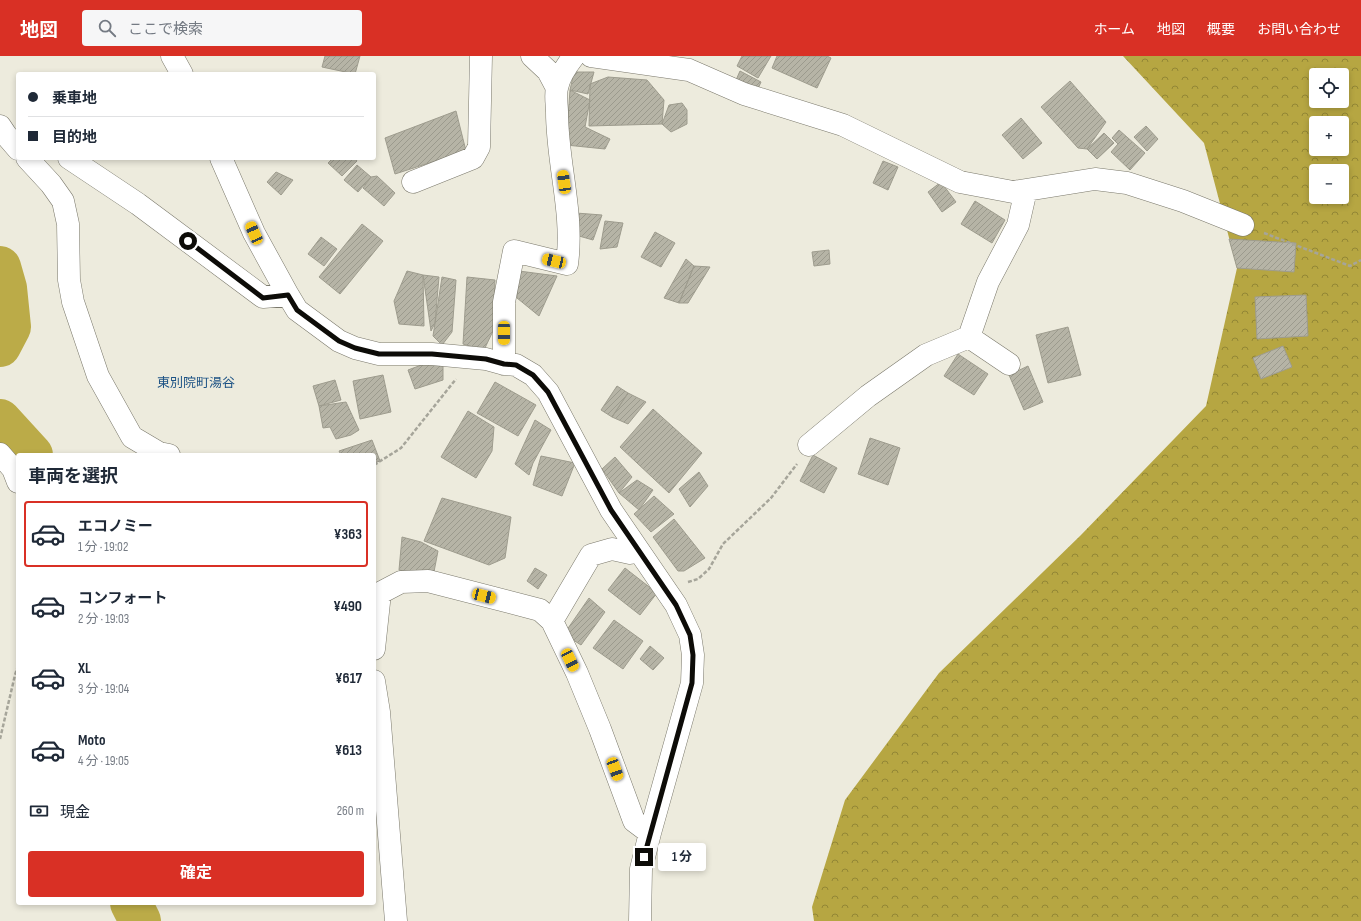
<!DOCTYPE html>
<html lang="ja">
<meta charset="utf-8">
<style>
:root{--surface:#fff;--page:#f6f6f7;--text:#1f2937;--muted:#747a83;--line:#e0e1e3;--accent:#d93025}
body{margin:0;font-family:"Sofia Sans Condensed","Noto Sans JP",sans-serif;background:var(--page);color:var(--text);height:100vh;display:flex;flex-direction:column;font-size:15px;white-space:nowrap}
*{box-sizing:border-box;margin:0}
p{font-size:13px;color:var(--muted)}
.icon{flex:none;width:22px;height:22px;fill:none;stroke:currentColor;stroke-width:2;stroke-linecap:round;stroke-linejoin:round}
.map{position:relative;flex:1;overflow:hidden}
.side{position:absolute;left:16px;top:397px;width:360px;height:452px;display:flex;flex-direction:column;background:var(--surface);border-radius:4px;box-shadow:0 2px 6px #0003}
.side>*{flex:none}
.top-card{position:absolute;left:16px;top:16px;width:360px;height:88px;border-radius:4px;box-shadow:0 2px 6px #0003;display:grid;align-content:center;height:88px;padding:0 12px;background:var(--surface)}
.buttons{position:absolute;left:1309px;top:12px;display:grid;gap:8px}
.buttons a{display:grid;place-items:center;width:40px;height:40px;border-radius:4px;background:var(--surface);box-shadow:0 2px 6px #0003;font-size:20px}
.end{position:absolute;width:18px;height:18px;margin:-9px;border:5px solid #0d0c08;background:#fff;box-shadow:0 0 0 2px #fff}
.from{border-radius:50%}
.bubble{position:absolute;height:28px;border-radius:4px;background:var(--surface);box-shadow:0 2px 6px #0003;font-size:13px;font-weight:700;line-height:28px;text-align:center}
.car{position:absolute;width:12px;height:24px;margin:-12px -6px;border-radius:5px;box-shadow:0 0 3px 1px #0007;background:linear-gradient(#f5c518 24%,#345 0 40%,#f5c518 0 76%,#345 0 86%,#f5c518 0)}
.top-card b{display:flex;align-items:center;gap:14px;height:38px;font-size:15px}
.top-card b+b{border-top:1px solid var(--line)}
.top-card i{width:10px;height:10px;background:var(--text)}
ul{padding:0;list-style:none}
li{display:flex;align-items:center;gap:12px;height:66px;margin:0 8px 6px;padding:0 4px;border:2px solid transparent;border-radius:4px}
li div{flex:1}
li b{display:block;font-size:15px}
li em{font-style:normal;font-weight:700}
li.on{border-color:var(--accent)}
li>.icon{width:36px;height:36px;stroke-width:1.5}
h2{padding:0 12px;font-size:18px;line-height:48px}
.pay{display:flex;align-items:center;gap:10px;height:44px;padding:0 12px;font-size:15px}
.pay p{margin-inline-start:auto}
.cta{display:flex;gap:8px;margin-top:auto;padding:8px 12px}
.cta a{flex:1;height:46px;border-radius:4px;background:var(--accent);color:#fff;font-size:16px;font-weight:700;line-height:46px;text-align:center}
header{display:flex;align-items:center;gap:24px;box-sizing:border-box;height:56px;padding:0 20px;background:var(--accent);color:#fff}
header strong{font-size:19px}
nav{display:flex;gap:22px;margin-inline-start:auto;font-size:14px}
.search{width:280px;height:36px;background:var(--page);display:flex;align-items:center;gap:10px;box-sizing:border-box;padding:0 14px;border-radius:4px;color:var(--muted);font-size:15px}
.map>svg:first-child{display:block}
.forest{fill:url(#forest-crowns);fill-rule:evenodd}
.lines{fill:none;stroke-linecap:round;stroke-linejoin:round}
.river{stroke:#bbab48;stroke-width:42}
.building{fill:url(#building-hatch);stroke:#9e9c8e}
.minor-casing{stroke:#7a786b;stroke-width:23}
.path{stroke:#a6a59a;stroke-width:2.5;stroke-dasharray:4 2;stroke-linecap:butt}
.minor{stroke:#fff;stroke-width:22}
.route{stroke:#0d0c08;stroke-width:5}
.labels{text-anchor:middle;stroke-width:3;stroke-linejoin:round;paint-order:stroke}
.quarter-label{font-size:13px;fill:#1c5284;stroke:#edebdd}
</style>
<header>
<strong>地図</strong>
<div class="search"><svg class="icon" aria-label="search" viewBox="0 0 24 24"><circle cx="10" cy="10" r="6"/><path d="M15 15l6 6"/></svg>ここで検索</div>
<nav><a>ホーム</a><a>地図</a><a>概要</a><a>お問い合わせ</a></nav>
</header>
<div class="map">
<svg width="1361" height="865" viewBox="0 0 1361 865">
<defs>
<pattern id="forest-crowns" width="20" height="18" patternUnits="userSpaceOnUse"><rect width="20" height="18" fill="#b6a642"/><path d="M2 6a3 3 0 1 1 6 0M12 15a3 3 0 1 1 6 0" fill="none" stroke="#928635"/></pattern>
<pattern id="building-hatch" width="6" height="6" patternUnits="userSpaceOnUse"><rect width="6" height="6" fill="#b6b4a6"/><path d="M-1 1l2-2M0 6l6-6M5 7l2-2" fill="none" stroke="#9b9a8d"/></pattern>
</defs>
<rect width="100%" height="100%" fill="#edebdd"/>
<path class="forest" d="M1123,0h238v865h-547l-2,-14 33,-107 94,-127 142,-138 125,-129 31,-138 -33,-125zM1316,19h26v26h-26zM1316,67h26v26h-26zM1316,115h26v26h-26z"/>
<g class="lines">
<path class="river" d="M0,211l6,21 4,39 -10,19
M0,364l32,35
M131,847l9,18"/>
</g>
<path class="building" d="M325,0h35l-5,18 -33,-7z
M742,0h29l-13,22 -21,-12z
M777,0h50l4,2 -14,30 -45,-20z
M740,15l21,11 -4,9 -21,-11z
M574,16h20l-6,22 -18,-4z
M608,21l39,3 17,20 -2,24 -73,2 1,-42z
M1070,25l36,41 -19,27 -9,-1 -37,-41z
M570,34l20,10 -5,27 25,12 -5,10 -39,-4z
M682,47l5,7v14l-16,8 -9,-8 7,-19z
M456,55l10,40 -71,23 -10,-36z
M1021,62l21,25 -19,16 -21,-24z
M1146,70l12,13 -11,12 -13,-14z
M1119,74l26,23 -15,17 -19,-18 7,-8 -6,-6z
M1104,77l10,10 -17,16 -10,-10z
M333,102h22l2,3 -15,15 -14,-13z
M883,105l15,6 -10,23 -15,-7z
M357,109l14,12 -13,15 -14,-12z
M276,116l17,8 -12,15 -14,-13z
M377,120l18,17 -11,13 -21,-18 8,-11z
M941,126l15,20 -14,10 -14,-20z
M975,145l30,19 -13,23 -31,-19z
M576,157l26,2 -9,25 -21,-6z
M605,165l18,2 -6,24 -17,2z
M362,168l21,17 -43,53 -21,-17z
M655,176l20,11 -14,24 -20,-10z
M321,181l16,12 -13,17 -16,-12z
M1229,183l67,4 -2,29 -57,-4z
M829,194l1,14 -16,2 -2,-14z
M686,203l8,7 -15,37 -15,-5z
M694,210l16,1 -22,36h-9z
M407,215l16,4 1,51 -25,-2 -5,-23z
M519,215l38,5 -18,40 -22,-18z
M423,219l16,2 -4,46 -4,8z
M442,221l14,3 -4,52 -10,13 -9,-9z
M467,221l28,3 -2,51 -9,19 -21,-6z
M1306,239l2,41 -51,3 -2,-42z
M1068,271l13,48 -33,8 -12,-48z
M1283,290l9,21 -31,12 -8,-21z
M958,298l30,20 -14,21 -30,-19z
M443,301v23l-28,9 -7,-19z
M1028,310l15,36 -19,8 -15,-35z
M383,319l8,37 -31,7 -7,-38z
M335,324l6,20 -22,6 -6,-20z
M495,326l41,23 -18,31 -41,-23z
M617,330l11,7 -16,24 -11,-7z
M628,337l18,9 -18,22 -16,-7z
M346,346l13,28 -8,5 -15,4 -6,-12 -7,1 -4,-22z
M653,353l49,44 -33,40 -49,-46z
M468,355l26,16 -2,24 -16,27 -35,-21z
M535,364l16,10 -18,33 -4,12 -14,-11z
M870,382l30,10 -12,37 -30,-11z
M372,384l8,21 -6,2v-8h-33l-2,-4z
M813,399l24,13 -13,25 -24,-12z
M541,400l34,7 -13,33 -29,-11z
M615,401l17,20 -13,16 -17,-24z
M699,416l9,14 -18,21 -11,-18z
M637,424l16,10 -14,20 -20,-17z
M654,440l20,18 -23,18 -17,-18z
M442,442l69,19 -6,41 -16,7 -65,-24z
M674,463l31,39 -21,13h-6l-25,-34z
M402,481l19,5 17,9 -5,26 -34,-7z
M535,512l12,7 -9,14 -11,-8z
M625,512l32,25 -17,22 -32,-25z
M589,542l16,14 -24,33 -17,-11z
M614,564l29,21 -20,28 -30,-21z
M650,590l14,12 -11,12 -13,-11z"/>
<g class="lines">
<g class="minor-casing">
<path id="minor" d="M172,0l10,18
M532,0l16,15 9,17
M591,0l98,14 55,24 99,31 117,57 53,10 82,-13 32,4 56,18 60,24
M0,70l6,9 12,14
M27,102l24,26 12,17 5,23 1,56 4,22 25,74 34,61 27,16 10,2
M69,102l69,46 125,93 25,-2
M221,102l33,75 34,62 9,15 42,31 16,7 24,6h53l54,5 18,5 12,1 17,10 15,17 63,118 65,95 14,30 3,20 -1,28 -42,150 -9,36 -1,52
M413,126l60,-24 6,-11 2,-91
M969,281l40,27
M504,308v-62l10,-51 53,13c7,-51 -10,-101 -10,-152 0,-7 -2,-17 0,-24 2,-12 10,-23 17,-32
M809,389l59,-49 58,-41 43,-18 19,-55 30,-57 8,-35
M0,398l13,15 5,13
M380,537l21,-11 27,-1 112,29 12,11 25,52 23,56 34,92 16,12
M552,565l39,-66 21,-6 18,4 6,-5
M374,593l6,-56
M374,625l5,31 17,209"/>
</g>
<path class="path" d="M1264,177l86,33 11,-6
M374,409l27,-17 55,-69
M688,526l10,-3 11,-10 14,-25 48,-46 26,-34
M0,683l15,-64 3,-9"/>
<use href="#minor" class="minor"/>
</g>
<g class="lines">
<path class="route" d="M188,185l75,57 25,-3 9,15 42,31 16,7 24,6h53l54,5 18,5 12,1 17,10 15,17 63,118 65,95 14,30 3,20 -1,28 -48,174"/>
</g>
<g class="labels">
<g class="quarter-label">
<text x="196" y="331">東別院町湯谷</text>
</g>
</g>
</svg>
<div class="buttons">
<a><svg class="icon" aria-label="locate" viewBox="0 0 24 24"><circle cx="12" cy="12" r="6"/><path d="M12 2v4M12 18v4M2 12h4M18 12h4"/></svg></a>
<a>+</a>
<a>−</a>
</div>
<i class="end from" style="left:188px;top:185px"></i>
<i class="end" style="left:644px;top:801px"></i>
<div class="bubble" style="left:658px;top:787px;width:48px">1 分</div>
<i class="car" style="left:564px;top:126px;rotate:352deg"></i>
<i class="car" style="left:254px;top:177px;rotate:336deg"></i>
<i class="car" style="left:554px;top:205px;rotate:283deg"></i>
<i class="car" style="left:504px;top:277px;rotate:180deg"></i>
<i class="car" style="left:484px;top:540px;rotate:104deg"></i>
<i class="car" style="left:570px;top:604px;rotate:154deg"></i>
<i class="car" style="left:615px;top:713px;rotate:160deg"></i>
<div class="top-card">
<b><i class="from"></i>乗車地</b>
<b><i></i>目的地</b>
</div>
<section class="side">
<h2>車両を選択</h2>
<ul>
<li class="on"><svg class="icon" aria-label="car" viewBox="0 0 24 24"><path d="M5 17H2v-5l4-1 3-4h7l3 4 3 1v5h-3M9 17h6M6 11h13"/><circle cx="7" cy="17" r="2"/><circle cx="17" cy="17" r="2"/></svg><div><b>エコノミー</b><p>1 分 · 19:02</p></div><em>¥363</em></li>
<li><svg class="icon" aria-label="car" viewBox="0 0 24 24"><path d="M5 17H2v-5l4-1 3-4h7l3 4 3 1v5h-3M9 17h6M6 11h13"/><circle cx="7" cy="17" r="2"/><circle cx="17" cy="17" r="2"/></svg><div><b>コンフォート</b><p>2 分 · 19:03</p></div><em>¥490</em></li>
<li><svg class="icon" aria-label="car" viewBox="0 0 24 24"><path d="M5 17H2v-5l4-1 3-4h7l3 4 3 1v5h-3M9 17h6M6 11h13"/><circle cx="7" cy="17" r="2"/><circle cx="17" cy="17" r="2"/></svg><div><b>XL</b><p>3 分 · 19:04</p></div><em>¥617</em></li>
<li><svg class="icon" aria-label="car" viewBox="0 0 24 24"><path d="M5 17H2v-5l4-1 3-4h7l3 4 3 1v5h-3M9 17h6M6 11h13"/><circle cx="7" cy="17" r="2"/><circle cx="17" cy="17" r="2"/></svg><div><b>Moto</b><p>4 分 · 19:05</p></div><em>¥613</em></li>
</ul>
<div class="pay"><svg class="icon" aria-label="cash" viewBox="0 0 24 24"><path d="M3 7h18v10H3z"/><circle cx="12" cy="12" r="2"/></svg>現金<p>260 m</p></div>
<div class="cta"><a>確定</a></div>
</section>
</div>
